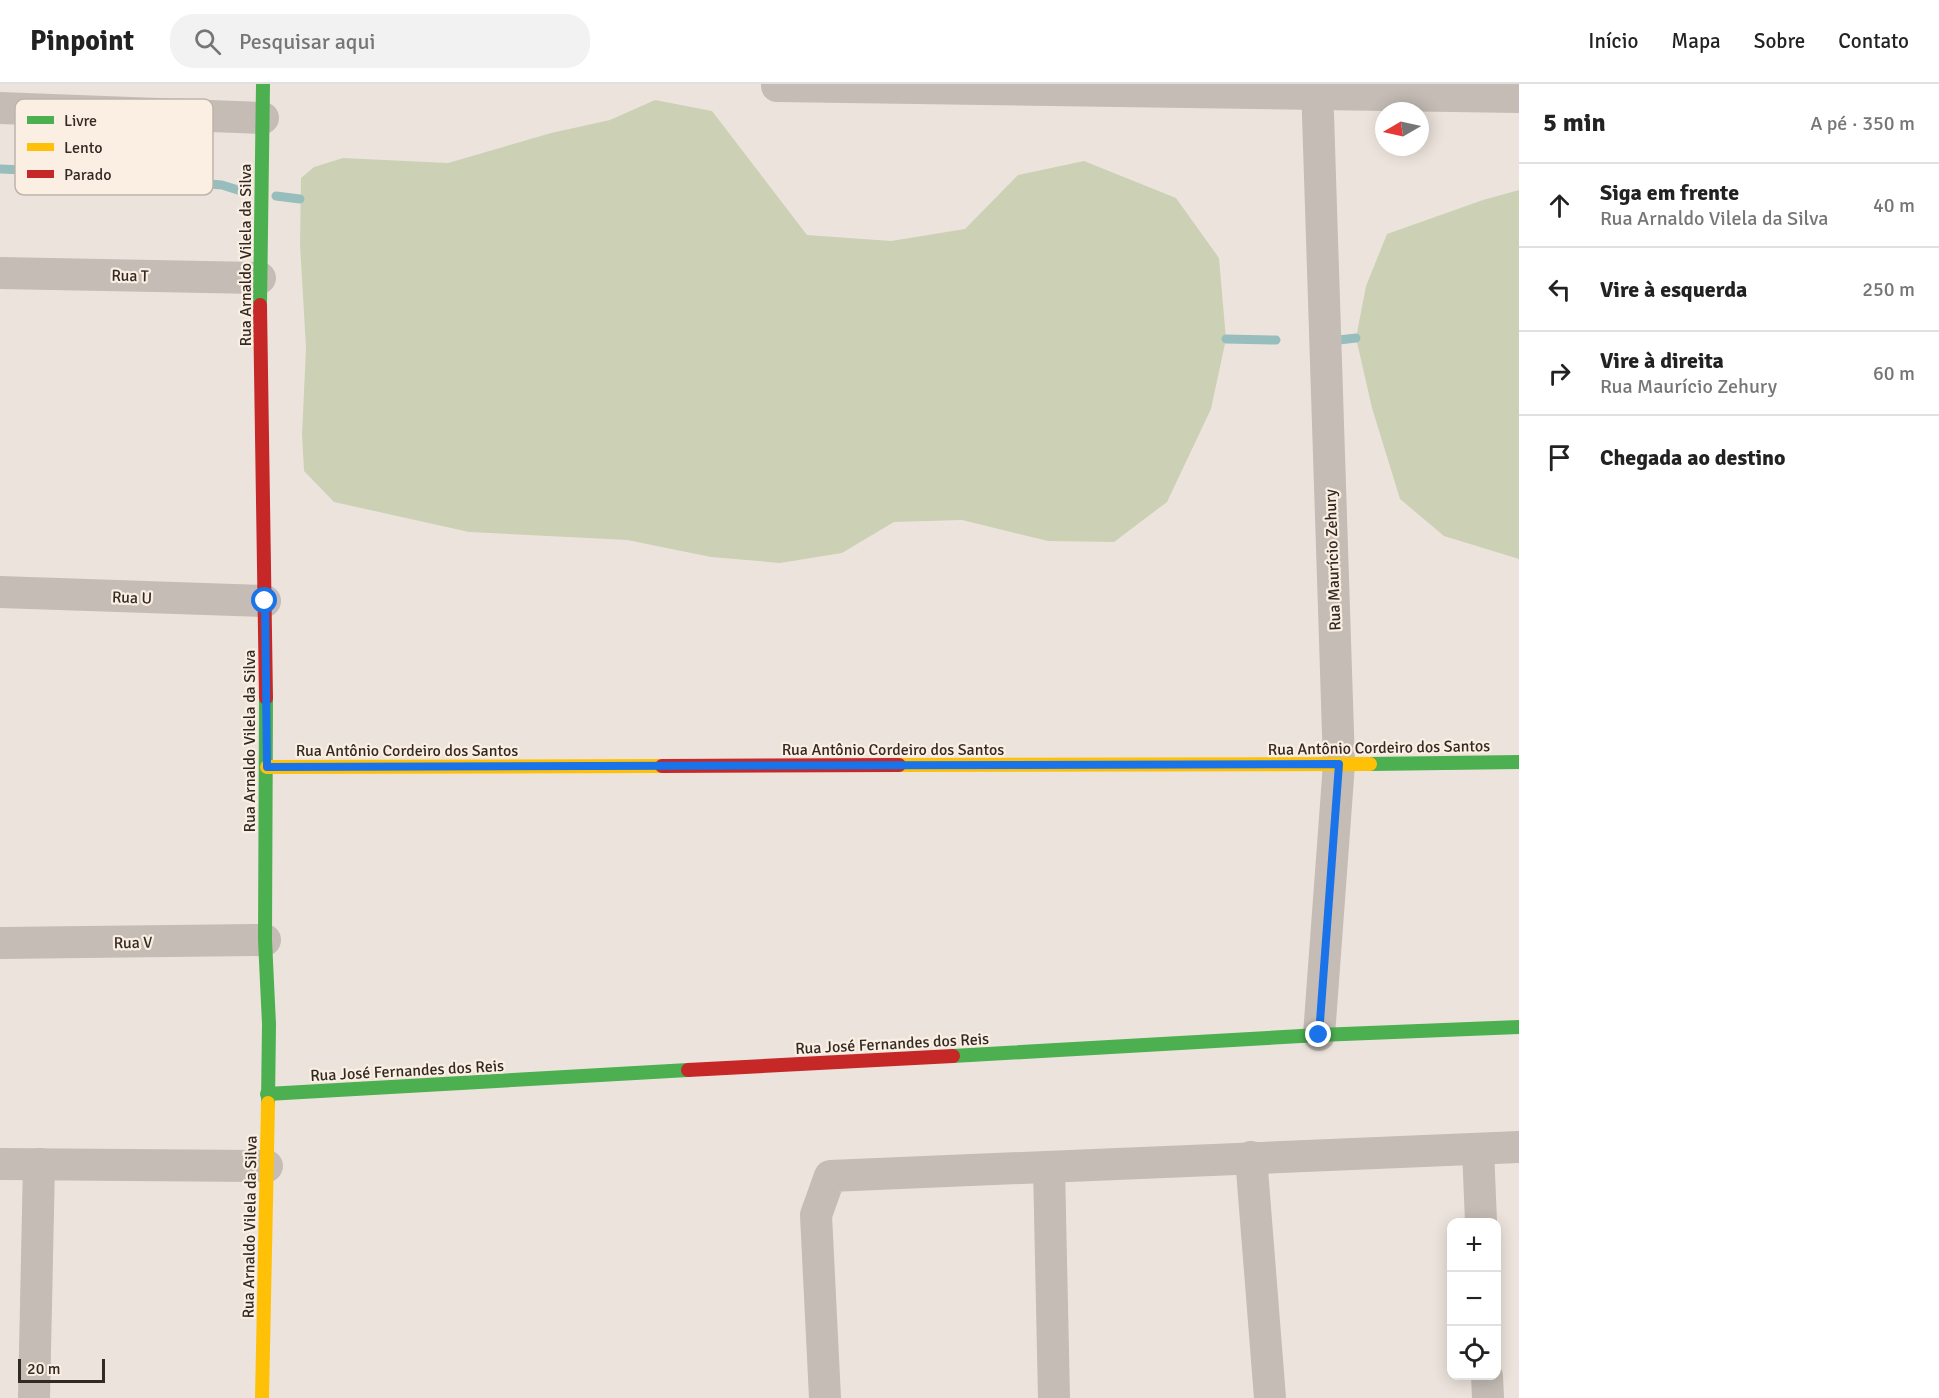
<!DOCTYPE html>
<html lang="pt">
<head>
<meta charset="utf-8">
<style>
  body { margin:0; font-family:Signika,sans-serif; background:#f2f2f2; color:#222 }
  .controls { position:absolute; right:18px; bottom:18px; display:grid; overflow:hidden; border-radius:12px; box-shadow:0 3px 15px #0003 }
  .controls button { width:54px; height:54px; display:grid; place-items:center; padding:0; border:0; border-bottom:2px solid #e0e0e0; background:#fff; color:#222; font:30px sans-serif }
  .compass { position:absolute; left:1375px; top:18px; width:54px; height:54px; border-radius:50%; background:#fff; box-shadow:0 3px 15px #0003; rotate:261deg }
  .scale { position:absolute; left:18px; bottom:15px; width:87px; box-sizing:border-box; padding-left:6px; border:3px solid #342a24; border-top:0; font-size:16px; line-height:21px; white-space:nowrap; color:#342a24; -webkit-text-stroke:4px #faefe2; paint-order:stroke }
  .stop { position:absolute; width:18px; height:18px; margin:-14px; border:4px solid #1a73e8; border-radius:50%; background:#fff }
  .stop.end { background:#1a73e8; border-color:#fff; box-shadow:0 2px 6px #0008 }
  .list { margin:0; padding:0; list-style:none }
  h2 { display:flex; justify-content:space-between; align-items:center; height:78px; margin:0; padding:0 24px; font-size:26px }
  h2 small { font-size:20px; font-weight:400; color:#767676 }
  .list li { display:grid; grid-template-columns:39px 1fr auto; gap:18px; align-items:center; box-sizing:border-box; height:84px; padding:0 24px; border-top:2px solid #e0e0e0 }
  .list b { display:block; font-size:22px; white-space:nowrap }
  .list p { margin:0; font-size:20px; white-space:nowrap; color:#767676 }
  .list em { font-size:20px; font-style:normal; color:#767676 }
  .icon { flex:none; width:33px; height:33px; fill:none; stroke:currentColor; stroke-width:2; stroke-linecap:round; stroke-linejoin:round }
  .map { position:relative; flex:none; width:1519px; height:1314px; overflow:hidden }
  header { display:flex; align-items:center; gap:36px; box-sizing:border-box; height:84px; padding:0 30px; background:#fff; border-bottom:2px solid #e0e0e0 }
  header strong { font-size:28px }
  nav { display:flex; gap:33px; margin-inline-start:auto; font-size:21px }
  .search { width:420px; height:54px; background:#f2f2f2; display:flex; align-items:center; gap:15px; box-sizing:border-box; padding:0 21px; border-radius:24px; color:#767676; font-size:22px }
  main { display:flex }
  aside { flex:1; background:#fff }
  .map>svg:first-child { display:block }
  .green { fill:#ccd1b5 }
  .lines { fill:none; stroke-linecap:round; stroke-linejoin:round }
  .stream { stroke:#97bebd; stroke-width:9 }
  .street { stroke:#c4bcb5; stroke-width:32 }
  .fast { stroke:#4caf50; stroke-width:14 }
  .slow { stroke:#ffc107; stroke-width:14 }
  .jam { stroke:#c62828; stroke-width:14 }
  .route { stroke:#1a73e8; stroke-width:8 }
  .labels { text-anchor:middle; stroke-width:4.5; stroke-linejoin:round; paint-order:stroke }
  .street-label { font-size:16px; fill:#342a24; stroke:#faefe2 }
  .key { fill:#faefe2; stroke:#bfb4a9; stroke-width:1.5 }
  .key-label { font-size:16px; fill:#342a24 }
</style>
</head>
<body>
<header>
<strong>Pinpoint</strong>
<div class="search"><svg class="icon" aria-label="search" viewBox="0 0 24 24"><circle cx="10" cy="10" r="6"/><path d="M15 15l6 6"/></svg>Pesquisar aqui</div>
<nav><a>Início</a><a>Mapa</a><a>Sobre</a><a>Contato</a></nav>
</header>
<main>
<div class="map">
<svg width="1519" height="1314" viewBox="0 0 1519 1314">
  <rect width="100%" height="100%" fill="#ece4dc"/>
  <!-- green -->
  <g class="green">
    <path d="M655 16 712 27 807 151 891 157 965 145 1018 91 1084 77 1176 114 1219 174 1226 255 1211 325 1167 418 1114 458 1048 457 962 436 894 438 842 469 780 479 711 473 627 456 469 448 334 418 304 387 302 350 306 264 300 160 301 94 314 83 343 74 448 79 551 49 610 36Z"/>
    <path d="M1519 106V475L1444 452 1400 415 1372 324 1356 254 1366 202 1387 150 1483 116Z"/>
  </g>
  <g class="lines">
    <!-- stream -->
    <g class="stream">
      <path d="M0 85 49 87 222 101 238 106"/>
      <path d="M276 112 300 115"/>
      <path d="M1226 255 1276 256"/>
      <path d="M1339 256 1356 254"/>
    </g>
    <!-- street -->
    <g class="street">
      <path d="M1317 0 1339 680 1319 951"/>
      <path d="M777 2 1519 13"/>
      <path d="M0 24 263 34"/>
      <path d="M0 189 260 194"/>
      <path d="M0 508 265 517"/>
      <path d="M0 859 265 856"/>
      <path d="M1478 1065 1481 1138"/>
      <path d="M1251 1073 1270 1314"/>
      <path d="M0 1080 267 1082"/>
      <path d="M1049 1083 1054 1314"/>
      <path d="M1487 1292 1488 1314"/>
      <path d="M34 1314 39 1080"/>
      <path d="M825 1314 816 1131 830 1092 1519 1063"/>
    </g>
    <!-- fast -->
    <g class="fast">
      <path d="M260 221 263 0"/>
      <path d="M266 614 265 856 269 940 268 1019"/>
      <path d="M1370 680 1519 678"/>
      <path d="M953 972 1319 951 1519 943"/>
      <path d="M267 1010 688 986"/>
    </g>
    <!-- slow -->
    <g class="slow">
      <path d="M899 681 1370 680"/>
      <path d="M267 683 662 682"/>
      <path d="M262 1314 268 1019"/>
    </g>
    <!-- jam -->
    <g class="jam">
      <path d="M260 221 266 614"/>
      <path d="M662 682 899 681"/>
      <path d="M688 986 953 972"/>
    </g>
  </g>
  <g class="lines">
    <!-- route -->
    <path class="route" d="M265 517 267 683 1339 680 1319 951"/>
  </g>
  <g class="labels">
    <!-- street labels -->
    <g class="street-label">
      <text transform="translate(245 171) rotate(-90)" y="6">Rua Arnaldo Vilela da Silva</text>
      <text transform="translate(130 191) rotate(1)" y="6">Rua T</text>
      <text transform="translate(1332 476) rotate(-92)" y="6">Rua Maurício Zehury</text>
      <text transform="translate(132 513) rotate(2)" y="6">Rua U</text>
      <text transform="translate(249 657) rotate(-90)" y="6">Rua Arnaldo Vilela da Silva</text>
      <text transform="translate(1379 663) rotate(-1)" y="6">Rua Antônio Cordeiro dos Santos</text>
      <text x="893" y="671">Rua Antônio Cordeiro dos Santos</text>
      <text x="407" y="672">Rua Antônio Cordeiro dos Santos</text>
      <text transform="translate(133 858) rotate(-1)" y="6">Rua V</text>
      <text transform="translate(892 959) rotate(-3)" y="6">Rua José Fernandes dos Reis</text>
      <text transform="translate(407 986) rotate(-3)" y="6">Rua José Fernandes dos Reis</text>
      <text transform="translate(249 1143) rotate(-89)" y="6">Rua Arnaldo Vilela da Silva</text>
    </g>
  </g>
  <!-- legend -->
  <rect x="15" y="15" width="198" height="96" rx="9" class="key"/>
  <rect x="27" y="32" width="27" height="8" fill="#4caf50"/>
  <rect x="27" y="59" width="27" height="8" fill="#ffc107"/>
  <rect x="27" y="86" width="27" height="8" fill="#c62828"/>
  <g class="key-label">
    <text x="64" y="42">Livre</text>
    <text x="64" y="69">Lento</text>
    <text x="64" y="96">Parado</text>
  </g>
</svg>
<div class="controls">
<button>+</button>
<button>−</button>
<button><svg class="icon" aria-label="locate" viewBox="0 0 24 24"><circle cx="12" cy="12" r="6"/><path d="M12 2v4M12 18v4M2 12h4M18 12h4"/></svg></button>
</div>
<svg class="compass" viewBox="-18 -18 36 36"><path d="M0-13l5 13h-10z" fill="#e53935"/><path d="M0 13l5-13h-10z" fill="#767676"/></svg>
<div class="scale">20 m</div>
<div class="stop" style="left:265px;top:517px"></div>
<div class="stop end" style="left:1319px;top:951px"></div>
</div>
<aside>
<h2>5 min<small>A pé · 350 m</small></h2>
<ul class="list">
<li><svg class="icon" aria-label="ahead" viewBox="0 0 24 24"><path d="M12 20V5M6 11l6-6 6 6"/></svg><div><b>Siga em frente</b><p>Rua Arnaldo Vilela da Silva</p></div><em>40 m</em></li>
<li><svg class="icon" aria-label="left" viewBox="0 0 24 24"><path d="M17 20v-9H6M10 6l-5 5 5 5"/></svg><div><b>Vire à esquerda</b></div><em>250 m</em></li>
<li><svg class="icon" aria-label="right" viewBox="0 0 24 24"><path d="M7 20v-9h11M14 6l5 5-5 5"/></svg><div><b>Vire à direita</b><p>Rua Maurício Zehury</p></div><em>60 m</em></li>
<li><svg class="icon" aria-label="arrive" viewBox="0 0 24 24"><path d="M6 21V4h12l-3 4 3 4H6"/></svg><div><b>Chegada ao destino</b></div></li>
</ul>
</aside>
</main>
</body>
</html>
